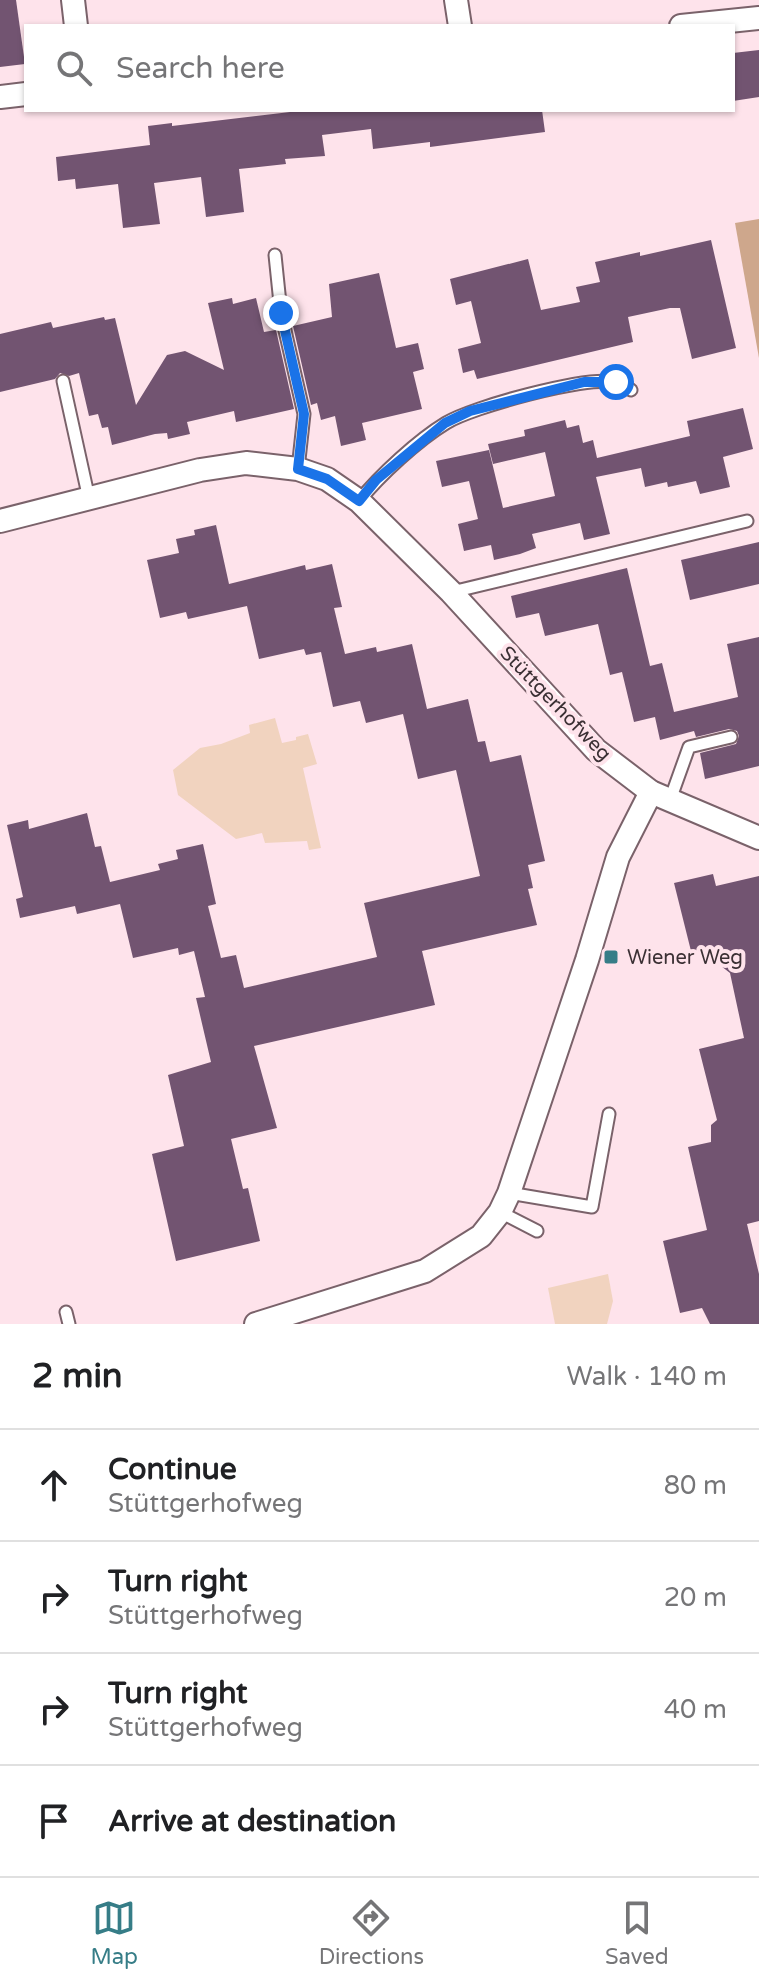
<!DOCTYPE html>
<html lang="en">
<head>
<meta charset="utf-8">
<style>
  body { margin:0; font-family:"Varela Round",sans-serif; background:#f6f6f6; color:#202124 }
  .stop { position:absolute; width:24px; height:24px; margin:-18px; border:6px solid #1a73e8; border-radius:50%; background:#fff }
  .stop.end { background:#1a73e8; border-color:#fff; box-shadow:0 2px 8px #0008 }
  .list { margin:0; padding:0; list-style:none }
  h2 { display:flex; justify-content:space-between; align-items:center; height:104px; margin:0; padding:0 32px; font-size:34px }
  h2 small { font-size:26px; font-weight:400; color:#757577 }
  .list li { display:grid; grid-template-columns:52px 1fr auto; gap:24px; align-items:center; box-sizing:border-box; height:112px; padding:0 32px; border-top:2px solid #e0e0e0 }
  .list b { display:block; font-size:30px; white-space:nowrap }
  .list p { margin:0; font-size:26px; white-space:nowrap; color:#757577 }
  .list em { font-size:26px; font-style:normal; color:#757577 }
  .icon { flex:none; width:44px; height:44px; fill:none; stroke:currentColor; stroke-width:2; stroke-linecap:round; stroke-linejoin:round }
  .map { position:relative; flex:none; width:759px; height:1324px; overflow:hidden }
  .search { position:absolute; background:#fff; box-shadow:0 2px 6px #0004; left:24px; right:24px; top:24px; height:88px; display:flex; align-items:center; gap:20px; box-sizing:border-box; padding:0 28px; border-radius:0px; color:#757577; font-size:30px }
  .sheet { height:552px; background:#fff }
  nav { display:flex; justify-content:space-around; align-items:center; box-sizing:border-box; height:112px; border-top:2px solid #e0e0e0; background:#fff; font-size:22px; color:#757577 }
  nav a { display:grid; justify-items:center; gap:4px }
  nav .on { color:#367d87 }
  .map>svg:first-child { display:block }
  .green { fill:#f1d3bf }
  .forest { fill:#cea78c }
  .building { fill:#725471 }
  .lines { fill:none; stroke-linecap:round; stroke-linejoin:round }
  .lane-casing { stroke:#7a626a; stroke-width:15 }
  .street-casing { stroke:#7a626a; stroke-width:26 }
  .lane { stroke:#fff; stroke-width:11 }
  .street { stroke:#fff; stroke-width:22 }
  .route { stroke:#1a73e8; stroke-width:10 }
  .poi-dot { fill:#367d87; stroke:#fee3eb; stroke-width:3 }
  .labels { text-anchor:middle; stroke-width:8; stroke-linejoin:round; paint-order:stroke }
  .street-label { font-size:20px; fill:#3b3034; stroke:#fee3eb }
  .poi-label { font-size:20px; fill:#3b3034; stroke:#fee3eb; text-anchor:start }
</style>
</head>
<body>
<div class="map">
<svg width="759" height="1324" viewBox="0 0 759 1324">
  <rect width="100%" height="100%" fill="#fee3eb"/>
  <!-- green -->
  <g class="green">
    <path d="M275 718 282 743 296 740V737L308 734 317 764 303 768 321 848 309 850 307 841 265 843 262 833 236 839 178 795 173 770 200 748 221 744 250 733 249 725Z"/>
    <path d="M608 1274 613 1301 607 1324H555L548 1288Z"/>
  </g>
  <!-- forest -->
  <path class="forest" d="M759 219V358L735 223Z"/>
  <!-- building -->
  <g class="building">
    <path d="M0 0H16L25 64 0 67Z"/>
    <path d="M759 50V97L733 101V53Z"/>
    <path d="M307 110H542L545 132 430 147V142L373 149 371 129 322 135 325 156 285 159 286 164 239 169 244 212 206 217 201 177 154 183 160 224 123 228 118 184 76 189 75 179 58 181 56 157 150 145 148 126 172 123V126Z"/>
    <path d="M711 240 736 348 692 359 680 308H670L628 317 633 342 477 379 474 370 463 373 458 349 481 343 471 301 456 305 450 279 528 259 541 310 580 302 576 287 600 282 595 262 640 252V256Z"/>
    <path d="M379 273 396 348 418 343 424 369 413 372 422 409 362 423 366 440 341 446 335 416 321 420 317 403 311 405 293 326 332 317 329 284Z"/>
    <path d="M232 298 233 304 256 298 264 332 276 330 294 409 236 422 234 411 187 422 190 434 168 439 167 433 155 434 112 445 108 427 102 428 98 414 89 416 79 373 69 376 60 373 55 379 0 392V334L51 322 53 328 104 317 105 320 115 318 136 405 167 355 185 351 224 370 208 303Z"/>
    <path d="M743 408 753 449 723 457 730 487 700 494 696 481 668 487 667 482 645 487 641 468 596 477 610 534 584 540 580 523 532 534 536 548 520 554 494 560 491 545 464 551 458 524 478 519 469 481 442 487 436 461 489 450 503 508 555 496 545 452 493 464 488 444 525 436 524 430 565 420 567 428 579 425 583 443 593 440 597 458 690 436 687 421Z"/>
    <path d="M216 525 229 584 305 565 306 570 332 564 342 607 334 608 345 654 376 647 377 652 412 644 427 709 468 699 478 742 485 741 490 762 521 755 545 861 528 865 533 888 528 889 537 925 422 951 435 1005 254 1046 277 1128 231 1139 243 1189 248 1188 260 1241 176 1261 152 1154 184 1146 168 1075 211 1062 196 998 205 997 194 951 179 955 178 948 133 958 120 904 77 914 75 906 20 918 16 899 23 897 7 825 28 820 29 829 87 813 95 847 101 846 110 882 160 870 158 864 178 859 176 850 203 844 216 904 208 906 221 958 236 955 244 988 377 957 364 903 480 876 456 770 418 779 403 714 366 723 360 701 333 707 321 652 306 655 304 649 259 659 247 606 188 619 186 612 160 618 147 560 179 553 176 539 195 535 194 530Z"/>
    <path d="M759 542V584L690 600 681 560Z"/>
    <path d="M627 568 650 666 662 663 674 712 738 697 727 644 759 637V766L705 779 700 753 736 744 739 736 737 731 729 729 696 737 694 731 660 740 655 717 634 722 622 672 610 675 598 624 545 636 539 613 516 618 511 596Z"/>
    <path d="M713 874 716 886 759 876V1221L747 1224 759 1274V1324H710L702 1308 680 1313 663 1241 707 1230 688 1147 711 1142V1125L717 1120 699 1049 744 1038 730 973 721 966 714 950 692 955 674 883Z"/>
  </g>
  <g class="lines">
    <defs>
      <g id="lane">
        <path d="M275 255 281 313 304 414 298 469"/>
        <path d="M63 381 89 499"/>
        <path d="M359 501C380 475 418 440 446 423 472 407 585 376 614 382 620 383 626 387 631 390"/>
        <path d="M452 592 747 521"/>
        <path d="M670 800 689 747 731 737"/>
        <path d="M509 1193 592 1207 609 1114"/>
        <path d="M500 1212 537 1231"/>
        <path d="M66 1312 69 1324"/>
      </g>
      <g id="street">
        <path d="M73 0 76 26"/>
        <path d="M456 0 460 26"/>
        <path d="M681 26 759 18"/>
        <path d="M0 97 26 94"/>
        <path d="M0 521 200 470 246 463 298 469 327 479 359 501 451 592 596 750 651 792 759 838"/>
        <path d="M256 1324 425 1271 481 1236 500 1212 509 1193 587 960 618 857 651 792"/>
      </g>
    </defs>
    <!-- lane casing -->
    <use href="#lane" class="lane-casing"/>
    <!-- street casing -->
    <use href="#street" class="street-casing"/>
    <!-- lane -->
    <use href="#lane" class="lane"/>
    <!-- street -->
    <use href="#street" class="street"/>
  </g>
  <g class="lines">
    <!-- route -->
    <path class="route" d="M281 313 304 414 298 469 327 479 359 501 376 480 445 423 470 411 584 382H616"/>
  </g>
  <!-- markers -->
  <rect class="poi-dot" x="603" y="949" width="16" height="16" rx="4"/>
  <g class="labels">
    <!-- street labels -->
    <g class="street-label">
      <text transform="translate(556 703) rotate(46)" y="7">Stüttgerhofweg</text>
    </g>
    <!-- poi labels -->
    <g class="poi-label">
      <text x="627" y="964">Wiener Weg</text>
    </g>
  </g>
</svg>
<div class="stop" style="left:616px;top:382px"></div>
<div class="stop end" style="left:281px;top:313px"></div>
<div class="search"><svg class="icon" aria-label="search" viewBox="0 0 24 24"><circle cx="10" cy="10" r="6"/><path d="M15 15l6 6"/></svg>Search here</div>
</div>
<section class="sheet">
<h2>2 min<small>Walk · 140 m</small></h2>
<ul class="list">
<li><svg class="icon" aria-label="ahead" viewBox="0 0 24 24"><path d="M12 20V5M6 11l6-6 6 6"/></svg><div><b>Continue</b><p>Stüttgerhofweg</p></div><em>80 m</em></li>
<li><svg class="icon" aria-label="right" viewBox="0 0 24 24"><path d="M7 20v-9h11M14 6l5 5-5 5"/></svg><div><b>Turn right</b><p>Stüttgerhofweg</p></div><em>20 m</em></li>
<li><svg class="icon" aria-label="right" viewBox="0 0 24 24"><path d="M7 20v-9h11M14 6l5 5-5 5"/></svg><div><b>Turn right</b><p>Stüttgerhofweg</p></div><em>40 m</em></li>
<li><svg class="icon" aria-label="arrive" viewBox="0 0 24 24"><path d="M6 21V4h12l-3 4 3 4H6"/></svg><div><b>Arrive at destination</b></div></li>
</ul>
</section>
<nav>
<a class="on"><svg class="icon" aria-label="map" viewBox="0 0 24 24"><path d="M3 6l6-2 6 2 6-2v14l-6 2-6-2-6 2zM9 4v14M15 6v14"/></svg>Map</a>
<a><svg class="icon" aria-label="directions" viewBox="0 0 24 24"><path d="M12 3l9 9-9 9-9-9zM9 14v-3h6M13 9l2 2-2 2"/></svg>Directions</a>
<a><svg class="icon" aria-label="saved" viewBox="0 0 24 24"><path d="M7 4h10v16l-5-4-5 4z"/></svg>Saved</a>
</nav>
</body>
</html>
